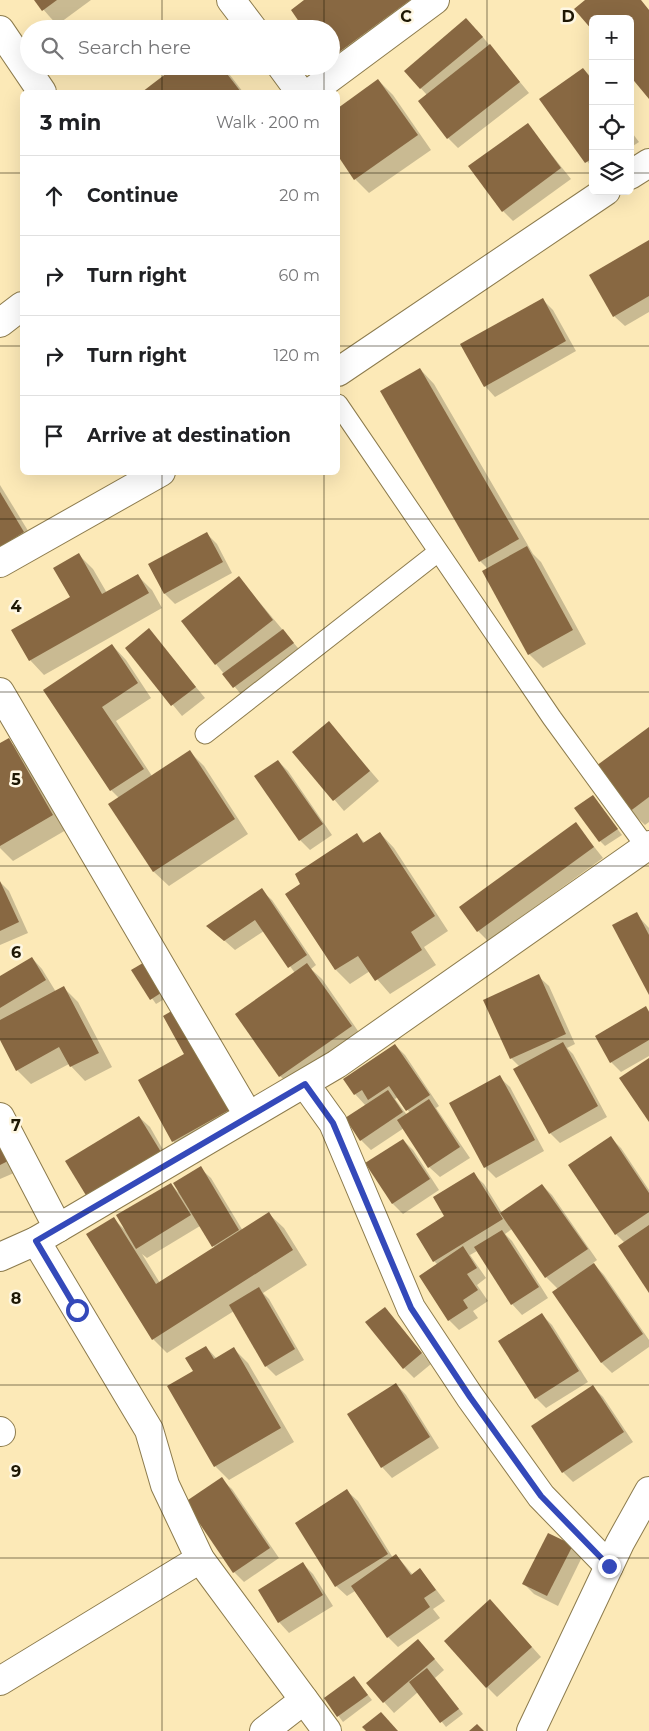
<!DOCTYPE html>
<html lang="en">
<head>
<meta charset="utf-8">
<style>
  body { margin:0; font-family:Montserrat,sans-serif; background:#f6f6f6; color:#202124 }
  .controls { position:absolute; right:15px; top:15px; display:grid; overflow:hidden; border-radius:8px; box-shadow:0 5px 20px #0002 }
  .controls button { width:45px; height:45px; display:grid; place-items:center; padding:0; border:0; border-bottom:1px solid #e0e0e0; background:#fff; color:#202124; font:25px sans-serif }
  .stop { position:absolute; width:15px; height:15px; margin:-11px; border:4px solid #3449ba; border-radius:50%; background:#fff }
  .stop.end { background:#3449ba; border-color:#fff; box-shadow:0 1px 5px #0008 }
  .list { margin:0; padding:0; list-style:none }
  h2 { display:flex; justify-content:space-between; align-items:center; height:65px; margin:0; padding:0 20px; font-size:21px }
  h2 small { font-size:16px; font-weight:400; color:#757577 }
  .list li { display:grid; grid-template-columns:32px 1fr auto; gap:15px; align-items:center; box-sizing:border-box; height:80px; padding:0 20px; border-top:1px solid #e0e0e0 }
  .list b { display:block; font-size:19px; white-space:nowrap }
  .list em { font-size:16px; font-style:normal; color:#757577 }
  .icon { flex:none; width:28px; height:28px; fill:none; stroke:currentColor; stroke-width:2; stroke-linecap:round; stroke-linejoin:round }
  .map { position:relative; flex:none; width:649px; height:1731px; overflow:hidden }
  .search { position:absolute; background:#fff; box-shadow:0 5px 20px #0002; left:20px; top:20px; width:320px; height:55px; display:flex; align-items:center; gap:12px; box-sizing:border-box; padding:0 18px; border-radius:28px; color:#757577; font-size:19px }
  .panel { position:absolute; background:#fff; box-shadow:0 5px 20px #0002; left:20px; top:90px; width:320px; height:385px; border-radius:8px }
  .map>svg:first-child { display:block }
  .shadow { fill:#0003; fill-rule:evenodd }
  .building { fill:#886842 }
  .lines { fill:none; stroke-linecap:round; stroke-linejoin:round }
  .service-casing { stroke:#8c7b4d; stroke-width:21 }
  .minor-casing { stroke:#8c7b4d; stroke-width:30 }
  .service { stroke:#fff; stroke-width:19 }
  .minor { stroke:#fff; stroke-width:28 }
  .route { stroke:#3449ba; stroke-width:6 }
  .grid { fill:none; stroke:#1d1704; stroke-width:1; stroke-opacity:0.55 }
  .grid-label { font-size:16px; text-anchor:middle; font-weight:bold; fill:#1d1704; stroke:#fef7e3; stroke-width:5; stroke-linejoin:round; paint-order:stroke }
</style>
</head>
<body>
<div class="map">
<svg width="649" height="1731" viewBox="0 0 649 1731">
  <rect width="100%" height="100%" fill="#fce9b7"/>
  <!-- shadow -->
  <g class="shadow">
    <path d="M35 0H91L57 25Z"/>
    <path d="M306 0H422L331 62V29Z"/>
    <path d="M477 30 529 93 458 148 448 138 427 95 405 71Z"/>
    <path d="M178 66H223L243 92H144Z"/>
    <path d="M583 69 593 79V169L541 100Z"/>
    <path d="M378 80 393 95 431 150 369 193 355 179 338 154V109Z"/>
    <path d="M527 124 571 179 513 221 503 211Z"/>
    <path d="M630 130 639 142 630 148Z"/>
    <path d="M649 242V312L625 326 614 316Z"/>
    <path d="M543 300 553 310 576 351 495 397 485 386Z"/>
    <path d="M420 369 434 384 533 554 541 562 586 644 543 668 529 654 488 569 480 561Z"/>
    <path d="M0 485 38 547 0 570Z"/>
    <path d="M207 534 217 544 232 573 175 604 165 594 149 565Z"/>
    <path d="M79 555 93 569 107 593 137 575 152 590 162 608 44 675 30 660 72 597Z"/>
    <path d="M239 578 303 654 244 698 216 664Z"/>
    <path d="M149 630 205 698 182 716 126 648Z"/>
    <path d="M112 645 126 660 151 698 116 721 152 776 190 752 204 766 248 834 169 886 154 872 110 804 119 798 111 790 45 690Z"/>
    <path d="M329 723 379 781 344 811 294 752Z"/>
    <path d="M649 728V822L645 825 630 811Z"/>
    <path d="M8 740 23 754 66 830 13 861 0 848V745Z"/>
    <path d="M278 761 288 771 332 835 310 850 300 840Z"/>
    <path d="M593 796 622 835 605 846 600 841Z"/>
    <path d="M576 824 603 858 488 941 478 931Z"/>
    <path d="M380 833 394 848 448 931 424 947 436 965 390 994 370 971 350 984 336 970 287 894 302 884 357 835 365 843Z"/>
    <path d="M0 882 9 891 28 933 0 945Z"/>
    <path d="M261 890 272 900 316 965 311 969 322 979 365 1041 295 1090 280 1076 295 973 264 931 235 950 208 926Z"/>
    <path d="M636 914 649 928V993Z"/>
    <path d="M32 958 42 969 56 992 64 988 78 1002 112 1067 85 1081 69 1064 31 1084 17 1070 0 1037V977Z"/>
    <path d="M133 971 171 995 156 1004Z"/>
    <path d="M538 976 549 986 575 1044 567 1048 573 1054 607 1117 560 1143 550 1133 520 1067 511 1058Z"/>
    <path d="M645 1008 649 1011V1056L621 1072 611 1062Z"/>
    <path d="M395 1045 405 1055 439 1106 436 1108 470 1158 440 1177 429 1167 404 1128 371 1150 361 1140 366 1106 355 1094ZM398 1097 410 1113 407 1115 395 1099Z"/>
    <path d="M186 1055 244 1124 187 1155 173 1141Z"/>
    <path d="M499 1077 510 1087 544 1151 496 1178 485 1167 451 1104Z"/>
    <path d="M139 1117 150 1127 170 1162 98 1207Z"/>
    <path d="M0 1124 21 1170 0 1179Z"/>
    <path d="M611 1138 621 1148 649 1190V1290L625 1243 616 1234Z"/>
    <path d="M403 1140 413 1150 439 1190 403 1214 393 1204 367 1164Z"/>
    <path d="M200 1168 211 1178 243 1231 269 1214 284 1228 307 1265 263 1293 269 1299 304 1360 276 1376 266 1366 234 1311 167 1353 153 1339 113 1218 125 1230 171 1184 178 1192ZM200 1226 215 1248 160 1283 142 1254 147 1258Z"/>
    <path d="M473 1174 484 1184 502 1213 542 1185 552 1195 597 1260 593 1263 604 1275 649 1340V1347L612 1373 602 1363 553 1292 558 1289 546 1277 512 1229 505 1234 512 1241 548 1298 522 1315 512 1304 477 1251 470 1255 486 1278 477 1285 488 1301 473 1311 478 1318 459 1330 449 1320 438 1265 434 1261 446 1217Z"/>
    <path d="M385 1308 431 1364 414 1378 404 1368Z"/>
    <path d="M542 1315 552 1325 588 1382 546 1408 536 1398Z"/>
    <path d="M206 1347 217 1359 234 1349 248 1363 294 1442 229 1480 215 1466 195 1372Z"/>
    <path d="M396 1384 406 1395 439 1448 392 1478 382 1467Z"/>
    <path d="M593 1387 603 1397 633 1442 573 1482 563 1472Z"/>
    <path d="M221 1479 232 1489 279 1558 244 1582 234 1572Z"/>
    <path d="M347 1491 358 1501 393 1558 396 1555 413 1575 420 1569 445 1601 433 1609 440 1618 398 1647 388 1637 355 1591 347 1596 336 1586Z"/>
    <path d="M572 1546 582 1557 558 1606 534 1594 524 1584Z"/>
    <path d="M303 1564 313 1574 333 1606 289 1633 279 1622Z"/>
    <path d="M500 1611 541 1657 497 1697 487 1687Z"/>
    <path d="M418 1640 444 1670 435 1678 463 1714 446 1727 418 1692 394 1713 367 1683Z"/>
    <path d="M354 1677 372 1700 343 1722 325 1698Z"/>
  </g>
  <!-- building -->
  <g class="building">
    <path d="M34 0H57L42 11Z"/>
    <path d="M304 0H410L331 58V29H304L291 10Z"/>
    <path d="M585 0H641L649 10V99L630 76V19H593V31L574 9Z"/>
    <path d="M466 18 483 37 420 89 404 71Z"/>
    <path d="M490 44 520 82 447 139 418 101Z"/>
    <path d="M176 66H221L241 92H142Z"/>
    <path d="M583 68 593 81V158L585 163 539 99Z"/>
    <path d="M378 79 418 135 354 180 338 156V108Z"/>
    <path d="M528 123 561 168 502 212 468 166Z"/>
    <path d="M649 240V296L613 317 589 275Z"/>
    <path d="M543 298 566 341 484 387 460 344Z"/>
    <path d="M420 368 519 539 479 562 380 391Z"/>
    <path d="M0 492 24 532 0 547Z"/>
    <path d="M207 532 223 562 164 594 148 564Z"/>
    <path d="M527 546 573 630 528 655 482 571Z"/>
    <path d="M79 553 102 594 138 574 149 593 29 661 11 630 70 597 53 568Z"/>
    <path d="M239 576 273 620 215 665 181 621Z"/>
    <path d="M149 628 196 687 171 706 125 648Z"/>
    <path d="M283 629 294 643 233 688 222 674Z"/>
    <path d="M112 644 138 683 102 707 144 769 110 791 43 690Z"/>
    <path d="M329 721 370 771 333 801 292 752Z"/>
    <path d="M649 727V797L629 812 596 766Z"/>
    <path d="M9 738 53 815 0 846V743Z"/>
    <path d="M190 750 235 819 153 872 108 804Z"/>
    <path d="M278 760 323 824 299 841 254 776Z"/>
    <path d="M593 795 618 829 599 842 574 808Z"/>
    <path d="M576 822 594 847 477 932 459 907Z"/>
    <path d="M380 832 435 916 411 932 422 950 375 981 358 956 335 970 285 894 300 884 295 874 357 833 363 843Z"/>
    <path d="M0 881 19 922 0 931Z"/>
    <path d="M262 888 307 955 288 968 255 920 224 941 206 926Z"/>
    <path d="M637 912 649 935V995L612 925Z"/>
    <path d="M32 957 46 980 0 1008V976Z"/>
    <path d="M148 960 167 989 150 1000 131 970Z"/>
    <path d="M307 963 352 1026 279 1077 235 1014Z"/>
    <path d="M539 974 566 1034 510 1059 483 1000Z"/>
    <path d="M64 986 99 1053 70 1067 59 1047 16 1071 0 1040V1020Z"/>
    <path d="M646 1006 649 1012V1040L610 1063 595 1036Z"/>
    <path d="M175 1009 231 1109 172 1142 138 1080 184 1054 163 1016Z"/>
    <path d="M563 1042 598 1106 549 1134 513 1069Z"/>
    <path d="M395 1044 430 1095 406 1111 389 1086 368 1100 362 1090 354 1095 343 1079Z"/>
    <path d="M649 1058V1122L619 1078Z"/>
    <path d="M500 1075 535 1140 484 1168 449 1103Z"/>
    <path d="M388 1090 403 1112 360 1141 345 1118Z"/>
    <path d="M429 1099 460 1147 428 1168 397 1120Z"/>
    <path d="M139 1116 161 1152 87 1197 65 1161Z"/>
    <path d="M0 1134 12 1159 0 1165Z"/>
    <path d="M611 1136 649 1193V1212L615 1235 568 1165Z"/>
    <path d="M403 1139 430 1179 392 1204 365 1163Z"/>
    <path d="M201 1166 239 1230 212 1247 173 1183Z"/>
    <path d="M474 1172 503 1219 433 1262 416 1234 444 1216 433 1197Z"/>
    <path d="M171 1183 191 1215 136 1249 116 1215Z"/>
    <path d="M542 1184 588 1249 545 1278 500 1213Z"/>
    <path d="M269 1212 293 1250 152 1340 86 1234 114 1217 156 1284Z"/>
    <path d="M649 1225V1293L618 1246Z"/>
    <path d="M502 1230 539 1287 511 1305 474 1247Z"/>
    <path d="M463 1246 477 1268 467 1274 478 1290 463 1300 468 1308 448 1321 419 1276Z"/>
    <path d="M594 1263 643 1334 601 1363 552 1292Z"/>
    <path d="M259 1287 295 1349 265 1367 229 1305Z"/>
    <path d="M385 1307 422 1353 403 1369 365 1322Z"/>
    <path d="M542 1313 579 1371 535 1399 498 1341Z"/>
    <path d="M206 1346 214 1359 234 1347 281 1428 214 1467 167 1386 193 1371 185 1358Z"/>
    <path d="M396 1383 430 1437 381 1468 347 1414Z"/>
    <path d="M593 1385 624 1432 562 1473 531 1426Z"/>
    <path d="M222 1477 270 1548 233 1573 185 1502Z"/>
    <path d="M347 1489 388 1554 335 1587 295 1523Z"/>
    <path d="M548 1533 573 1545 547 1596 522 1584Z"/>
    <path d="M396 1554 411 1575 420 1568 436 1590 424 1598 430 1607 387 1638 351 1586Z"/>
    <path d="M303 1562 323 1595 278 1623 258 1590Z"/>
    <path d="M490 1599 532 1647 486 1688 444 1641Z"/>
    <path d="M418 1639 435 1659 383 1703 366 1683Z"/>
    <path d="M427 1668 459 1709 440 1723 409 1682Z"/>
    <path d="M354 1676 368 1695 337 1717 324 1698Z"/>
    <path d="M381 1712 398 1731H366L362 1727Z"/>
    <path d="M477 1724 484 1731H469Z"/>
  </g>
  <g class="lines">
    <defs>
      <g id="service">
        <path d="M338 404 552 718 646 847"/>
        <path d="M205 734 438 552"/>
      </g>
      <g id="minor">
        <path d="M231 0 253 29"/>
        <path d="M0 30 42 92"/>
        <path d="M281 66 300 92"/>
        <path d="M311 92 435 0"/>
        <path d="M630 175 649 163"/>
        <path d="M0 323 22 306"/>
        <path d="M338 372 606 191"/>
        <path d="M0 563 161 472"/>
        <path d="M0 692 248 1115"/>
        <path d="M305 1084 333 1123 411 1308 470 1397 541 1496 609 1566"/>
        <path d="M0 1117 58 1228"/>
        <path d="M36 1241 149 1430 165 1485 200 1559 327 1731"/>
        <path d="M0 1257 36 1241 337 1064 649 845"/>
        <path d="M0 1431 1 1432"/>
        <path d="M0 1681 200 1559"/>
        <path d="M264 1731 304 1700"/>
        <path d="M531 1731 620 1543 649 1491"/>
      </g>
    </defs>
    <!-- service casing -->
    <use href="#service" class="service-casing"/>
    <!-- minor casing -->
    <use href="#minor" class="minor-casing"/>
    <!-- service -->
    <use href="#service" class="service"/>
    <!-- minor -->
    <use href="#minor" class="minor"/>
  </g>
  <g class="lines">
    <!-- route -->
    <path class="route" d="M77 1310 36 1241 305 1084 333 1123 411 1308 470 1397 541 1496 609 1566"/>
  </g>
  <!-- grid -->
  <path class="grid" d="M162 0V29M324 0V29M487 0V1731M162 66V92M324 66V92M0 173H22M338 173H593M630 173H649M0 346H22M338 346H649M162 472V1731M324 472V1731M0 519H649M0 692H649M0 866H649M0 1039H649M0 1212H649M0 1385H649M0 1558H649"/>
  <g class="grid-label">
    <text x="406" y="22">C</text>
    <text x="568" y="22">D</text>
    <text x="16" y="612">4</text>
    <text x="16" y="785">5</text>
    <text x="16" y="958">6</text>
    <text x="16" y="1131">7</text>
    <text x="16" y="1304">8</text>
    <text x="16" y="1477">9</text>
  </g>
</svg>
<div class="controls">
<button>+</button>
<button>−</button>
<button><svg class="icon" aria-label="locate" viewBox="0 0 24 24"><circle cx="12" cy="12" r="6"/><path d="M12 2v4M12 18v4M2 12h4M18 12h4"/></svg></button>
<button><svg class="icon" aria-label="layers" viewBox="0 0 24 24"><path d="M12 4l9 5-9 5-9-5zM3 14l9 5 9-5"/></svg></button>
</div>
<div class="stop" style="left:77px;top:1310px"></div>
<div class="stop end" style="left:609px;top:1566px"></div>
<div class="search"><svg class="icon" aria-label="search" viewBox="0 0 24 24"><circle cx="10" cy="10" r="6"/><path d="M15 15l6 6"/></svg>Search here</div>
<section class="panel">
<h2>3 min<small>Walk · 200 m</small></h2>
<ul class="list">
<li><svg class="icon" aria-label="ahead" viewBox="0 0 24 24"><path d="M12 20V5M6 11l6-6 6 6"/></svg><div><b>Continue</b></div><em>20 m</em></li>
<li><svg class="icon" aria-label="right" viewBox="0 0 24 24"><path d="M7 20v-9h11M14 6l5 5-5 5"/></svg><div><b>Turn right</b></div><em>60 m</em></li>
<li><svg class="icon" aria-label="right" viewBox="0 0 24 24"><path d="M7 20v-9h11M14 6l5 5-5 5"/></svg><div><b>Turn right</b></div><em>120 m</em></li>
<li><svg class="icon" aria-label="arrive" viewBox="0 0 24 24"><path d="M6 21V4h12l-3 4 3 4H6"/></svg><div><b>Arrive at destination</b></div></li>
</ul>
</section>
</div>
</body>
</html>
